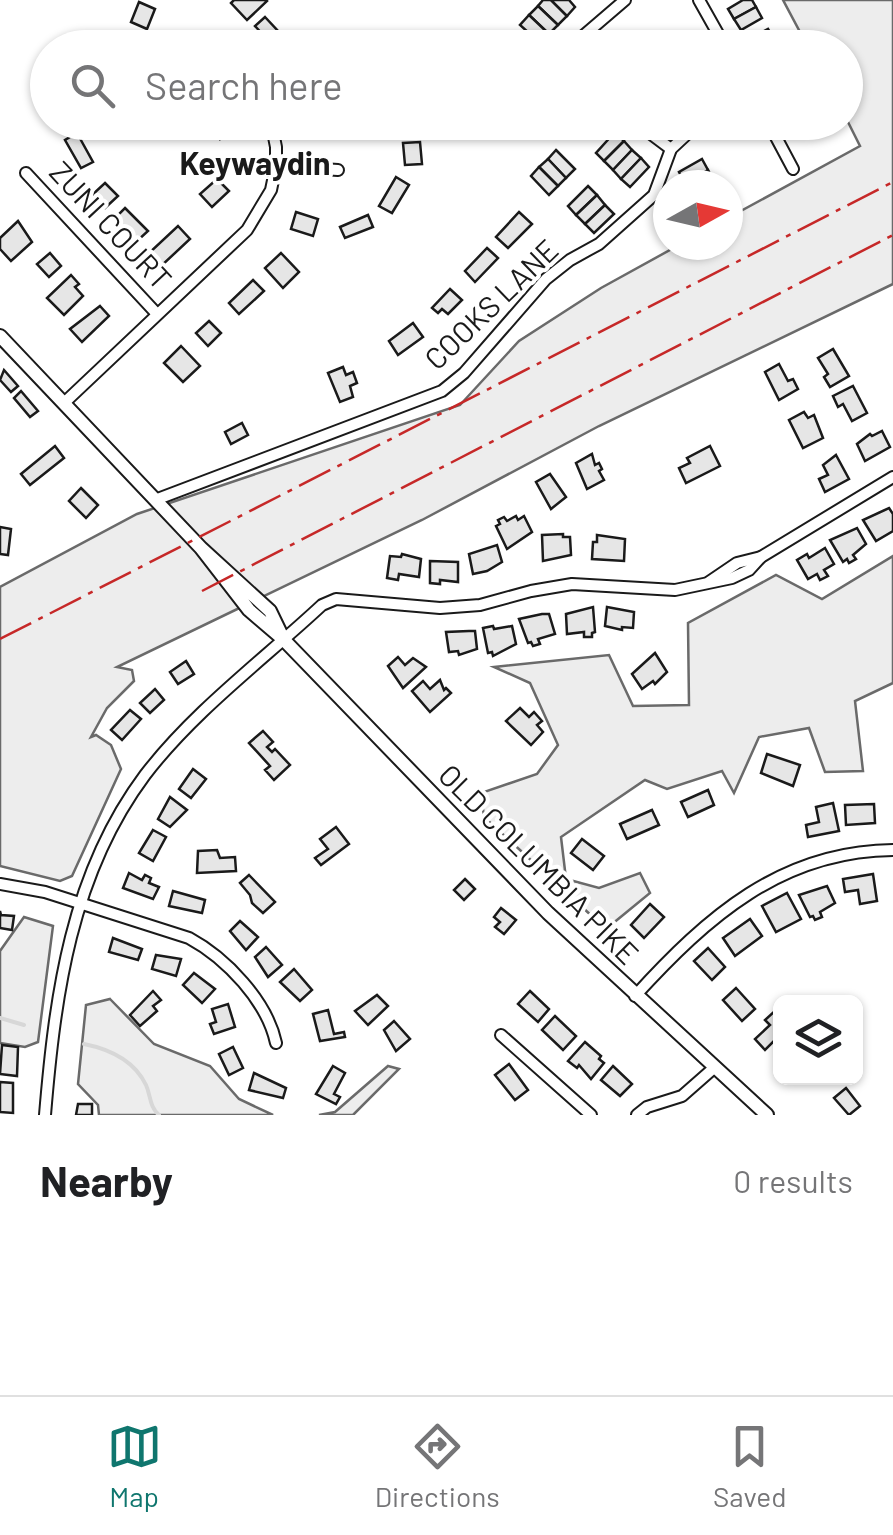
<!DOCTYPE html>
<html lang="en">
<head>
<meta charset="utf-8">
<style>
  body { margin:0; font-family:Barlow,sans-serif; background:#f6f6f6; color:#202124 }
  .controls { position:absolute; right:30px; bottom:30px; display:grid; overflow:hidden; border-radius:15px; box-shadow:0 2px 8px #0004 }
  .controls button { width:90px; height:90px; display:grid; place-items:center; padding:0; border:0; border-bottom:2px solid #e0e0e0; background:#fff; color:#202124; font:50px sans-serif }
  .compass { position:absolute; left:653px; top:170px; width:90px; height:90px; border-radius:50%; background:#fff; box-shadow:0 2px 8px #0004; rotate:82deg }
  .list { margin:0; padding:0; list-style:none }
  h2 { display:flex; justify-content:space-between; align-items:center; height:130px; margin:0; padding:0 40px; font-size:42px }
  h2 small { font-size:32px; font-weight:400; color:#757577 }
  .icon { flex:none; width:55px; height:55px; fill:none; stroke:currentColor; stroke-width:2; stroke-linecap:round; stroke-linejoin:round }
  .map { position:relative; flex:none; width:893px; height:1115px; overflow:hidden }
  .search { position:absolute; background:#fff; box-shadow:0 2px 8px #0004; left:30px; right:30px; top:30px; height:110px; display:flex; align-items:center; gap:25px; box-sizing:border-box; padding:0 35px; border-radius:55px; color:#757577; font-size:38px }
  .sheet { height:280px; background:#fff }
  nav { display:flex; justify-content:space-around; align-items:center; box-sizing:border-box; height:140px; border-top:2px solid #e0e0e0; background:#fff; font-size:28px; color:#757577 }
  nav a { display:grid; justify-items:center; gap:5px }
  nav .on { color:#0f766e }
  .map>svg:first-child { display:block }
  .green { fill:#ededed; stroke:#6a6a6a; stroke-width:2.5 }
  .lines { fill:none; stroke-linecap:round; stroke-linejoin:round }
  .stream { stroke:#d7d7d7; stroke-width:4 }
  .building { fill:#e6e6e6; stroke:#1a1a1a; stroke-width:2.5 }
  .minor-casing { stroke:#1a1a1a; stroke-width:14 }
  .tertiary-casing { stroke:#1a1a1a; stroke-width:16 }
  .minor { stroke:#fff; stroke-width:10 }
  .tertiary { stroke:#fff; stroke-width:12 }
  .power { stroke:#c62828; stroke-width:2.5; stroke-dasharray:35 8 5 8; stroke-linecap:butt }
  .labels { text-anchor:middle; stroke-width:8; stroke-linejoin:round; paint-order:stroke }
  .street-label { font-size:30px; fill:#1a1a1a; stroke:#fff }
  .neighbourhood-label { font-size:32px; font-weight:bold; fill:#1a1a1a; stroke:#fff }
</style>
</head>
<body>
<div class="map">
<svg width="893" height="1115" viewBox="0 0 893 1115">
  <rect width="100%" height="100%" fill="#fff"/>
  <!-- green -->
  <g class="green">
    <path d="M783 0H893V284L599 426 422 520 117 667 132 670 134 681 107 708 91 737 96 735 111 745 121 769 72 876 60 881 0 866V587L137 514 460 405 519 341 601 288 679 245H728V218L860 146 846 118V48L808 47Z"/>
    <path d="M893 556V683L855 701 863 771 825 772 809 728 759 737 734 793 722 771 667 789 645 780 561 837 566 879 599 888 640 873 650 893 606 929 484 817 481 793 537 774 558 745 530 683 494 667 609 655 633 706 689 705 688 623 776 575 822 599Z"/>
    <path d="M24 917 53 926 38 1042 25 1047 0 1043V951Z"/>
    <path d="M110 999 154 1044 210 1066 239 1099 273 1115H99L98 1105 78 1084 86 1005Z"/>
    <path d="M388 1066 399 1069 353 1115H319L335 1112Z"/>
  </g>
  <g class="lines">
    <!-- stream -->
    <g class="stream">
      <path d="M0 1018 24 1025"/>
      <path d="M84 1044C109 1049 134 1060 146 1085 151 1096 149 1106 159 1115"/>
    </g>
  </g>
  <!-- building -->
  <g class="building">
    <path d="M234 0H266L267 1 247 20 231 3Z"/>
    <path d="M543 0H551L567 16 558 25 538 6Z"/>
    <path d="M551 0H569L575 7 567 16Z"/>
    <path d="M743 0H752L756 7 734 19 728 9Z"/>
    <path d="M139 2 155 9 147 29 131 22Z"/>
    <path d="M538 6 558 25 549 34 529 15Z"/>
    <path d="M756 7 762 18 741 30 734 19Z"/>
    <path d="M529 15 549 34 540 43 520 25Z"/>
    <path d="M265 17 278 31 268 40 255 26Z"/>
    <path d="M768 29 774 39 760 48H750L746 41Z"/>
    <path d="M229 122 234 133 220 139 215 128Z"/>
    <path d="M379 122H400L402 125 392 135Z"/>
    <path d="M615 132 624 141 604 161 596 153Z"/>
    <path d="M77 133 93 162 81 168 65 140Z"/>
    <path d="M624 141 632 150 613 170 604 161Z"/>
    <path d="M420 142 422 164 405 165 403 143Z"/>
    <path d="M556 150 575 169 566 178 548 159Z"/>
    <path d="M632 150 641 158 621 179 613 170Z"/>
    <path d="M641 158 649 167 630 187 621 179Z"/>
    <path d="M548 159 566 178 558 186 539 167Z"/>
    <path d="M702 159 708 170 685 183 679 172Z"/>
    <path d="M539 167 558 186 549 195 531 176Z"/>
    <path d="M708 170 714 181 706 185H686Z"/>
    <path d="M396 177 409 185 392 213 379 206Z"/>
    <path d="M217 179 229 191 212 207 200 194Z"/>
    <path d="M105 183 118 196 105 208 92 195Z"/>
    <path d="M588 186 597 195 576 215 568 206Z"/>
    <path d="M597 195 605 205 585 224 576 215Z"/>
    <path d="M605 205 614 214 594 233 585 224Z"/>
    <path d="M125 208 148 231 136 242 114 219Z"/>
    <path d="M296 212 318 219 313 236 291 229Z"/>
    <path d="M519 212 532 224 508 248 496 237Z"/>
    <path d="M368 215 373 227 345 238 340 227Z"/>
    <path d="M18 221 32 242 11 261 0 249V238Z"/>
    <path d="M178 226 190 239 160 267 148 254Z"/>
    <path d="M487 248 498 258 475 282 465 271Z"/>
    <path d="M50 253 61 266 49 277 37 264Z"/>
    <path d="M281 253 299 272 283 288 265 268Z"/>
    <path d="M71 275 79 284 75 287 83 296 64 315 47 298Z"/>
    <path d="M253 280 264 291 239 314 229 303Z"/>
    <path d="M450 289 462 300 448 314 442 309 438 313 432 308Z"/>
    <path d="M100 306 109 316 82 342 70 329Z"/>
    <path d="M209 321 221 333 208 346 196 333Z"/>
    <path d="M413 323 423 337 398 355 389 341Z"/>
    <path d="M181 346 200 366 183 382 164 363Z"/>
    <path d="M833 349 849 376 830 387 824 377 828 374 818 358Z"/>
    <path d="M779 364 788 381 793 379 798 389 779 400 765 372Z"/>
    <path d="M343 367 346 375 353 372 357 383 350 386 353 397 340 402 328 373Z"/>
    <path d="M4 370 18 386 11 392 0 380Z"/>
    <path d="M853 386 867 413 852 421 843 404 838 407 833 396Z"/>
    <path d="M21 391 38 411 30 417 14 398Z"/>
    <path d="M804 412 808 418 814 415 823 438 803 448 789 420Z"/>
    <path d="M242 423 248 435 231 444 225 432Z"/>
    <path d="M882 431 890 447 865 461 857 444 870 434 872 436Z"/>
    <path d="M55 446 64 458 30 485 21 474Z"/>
    <path d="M710 446 720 466 686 483 679 468 690 463 687 458Z"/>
    <path d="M592 454 595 465 599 463 602 469 599 471 604 480 587 489 576 463Z"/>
    <path d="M836 455 849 479 825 492 819 479 828 475 823 465Z"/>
    <path d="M550 474 566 497 551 509 536 482Z"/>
    <path d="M81 488 98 505 86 518 69 501Z"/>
    <path d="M889 508 893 514V531L876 541 863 520Z"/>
    <path d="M516 516 518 520 524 516 532 532 507 549 496 526 500 524 498 520 504 517 507 521Z"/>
    <path d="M0 527 11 529 8 555 0 554Z"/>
    <path d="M857 528 866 544 853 555 856 559 849 563 847 559 843 562 830 540Z"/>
    <path d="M563 534V537H570L571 555 543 561 542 535Z"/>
    <path d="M597 535 625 539 624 561 592 559 593 542H597Z"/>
    <path d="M497 545 502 562 487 571 473 574 469 554Z"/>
    <path d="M825 548 834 564 824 570 828 576 820 580 817 574 808 579 797 560 807 554 809 558Z"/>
    <path d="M402 554 421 559 419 577 399 574 398 580 387 578 390 556 401 557Z"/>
    <path d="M430 561 458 562V582L440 580V584L430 583Z"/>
    <path d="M593 607 595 632 592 633V637H584V632L567 634 566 614Z"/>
    <path d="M607 607 634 612 633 628 622 627V630L605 626Z"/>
    <path d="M542 614H549L555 634 538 639 540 644 533 646 531 642 528 643 519 619Z"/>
    <path d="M493 626 494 629 512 626 516 644 493 656 492 652 488 653 483 628Z"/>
    <path d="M469 631H475L477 649 459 655 458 651 449 652 446 632Z"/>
    <path d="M655 653 667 672 655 684 653 681 642 689 632 674Z"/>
    <path d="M398 657 405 665 413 658 426 667 403 688 388 666Z"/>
    <path d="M186 661 194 674 178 684 170 672Z"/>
    <path d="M440 680 444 690 446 688 451 693 430 712 412 691 423 681 430 689Z"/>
    <path d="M155 689 164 700 150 713 140 703Z"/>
    <path d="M520 708 529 717 534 712 542 721 537 725 543 732 531 745 506 721Z"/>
    <path d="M130 710 141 719 122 740 111 730Z"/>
    <path d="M263 731 273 742 267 747 272 752 275 749 290 765 274 780 265 770 270 766 249 743Z"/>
    <path d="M767 754 800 765 793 786 761 773Z"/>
    <path d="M193 769 206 779 191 798 179 789Z"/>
    <path d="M708 790 714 805 688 817 681 802Z"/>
    <path d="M170 797 187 810 170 827 158 819Z"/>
    <path d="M833 803 839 831 808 837 806 825 819 822 816 807Z"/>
    <path d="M874 804 875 823 846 825 845 805Z"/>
    <path d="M652 810 659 825 627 839 620 824Z"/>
    <path d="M336 827 349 844 321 865 315 858 328 849 320 839Z"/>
    <path d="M153 830 166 837 153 861 139 853Z"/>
    <path d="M582 839 604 856 593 870 571 853Z"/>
    <path d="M217 850 220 858 235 857 236 871 197 873 198 851Z"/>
    <path d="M129 873 142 880 145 875 151 878 149 883 159 887 153 899 123 888Z"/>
    <path d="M873 874 877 901 860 904 858 890 845 892 843 879Z"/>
    <path d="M249 875 275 902 263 913 252 903 250 895 240 883Z"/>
    <path d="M465 879 475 889 464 900 454 890Z"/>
    <path d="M827 886 835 903 820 912 822 917 815 920 813 916 810 917 799 895Z"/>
    <path d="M173 891 205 900 202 913 169 906Z"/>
    <path d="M787 893 801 919 776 932 762 906Z"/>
    <path d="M650 904 664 917 644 938 631 925Z"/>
    <path d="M501 908 516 920 504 934 495 927 500 922 494 917Z"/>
    <path d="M0 911 1 915 14 916 12 930 0 928Z"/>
    <path d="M750 919 762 936 735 956 723 938Z"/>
    <path d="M240 921 258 937 246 950 230 931Z"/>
    <path d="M113 938 142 949 138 960 109 952Z"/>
    <path d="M266 947 282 965 268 977 255 957Z"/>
    <path d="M708 948 725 967 712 980 694 961Z"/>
    <path d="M156 955 181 959 176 976 152 969Z"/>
    <path d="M294 969 312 990 300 1001 280 982Z"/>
    <path d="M194 973 215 989 202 1003 183 985Z"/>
    <path d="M736 988 755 1009 742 1021 723 1000Z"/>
    <path d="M153 991 161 1000 153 1006 157 1011 140 1026 130 1015Z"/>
    <path d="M530 991 549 1009 538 1022 518 1004Z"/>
    <path d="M377 995 388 1006 368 1025 355 1011Z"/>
    <path d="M228 1004 235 1027 214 1034 210 1024 216 1022 212 1009Z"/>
    <path d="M328 1010 334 1034 344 1032 345 1037 320 1041 313 1014Z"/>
    <path d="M776 1010 780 1015V1035L765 1050 755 1039 770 1025 765 1020Z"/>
    <path d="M555 1016 576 1036 563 1050 542 1030Z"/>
    <path d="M394 1021 410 1039 396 1051 384 1030Z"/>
    <path d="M585 1042 601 1056 599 1059 604 1063 591 1079 579 1065 577 1068 568 1061Z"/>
    <path d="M2 1045 18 1047 17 1076 0 1074Z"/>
    <path d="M233 1047 243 1068 229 1075 219 1054Z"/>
    <path d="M509 1064 528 1090 515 1100 495 1075Z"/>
    <path d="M333 1066 345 1073 334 1094 340 1097 336 1104 316 1094Z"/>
    <path d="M613 1066 632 1084 620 1096 601 1080Z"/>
    <path d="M254 1073 286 1088 283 1098 249 1090Z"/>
    <path d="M0 1082 13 1083V1113L0 1112Z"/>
    <path d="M846 1088 860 1106 849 1115 834 1098Z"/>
    <path d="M78 1104H92V1115H76Z"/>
  </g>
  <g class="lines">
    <defs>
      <g id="minor">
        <path d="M699 0 726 48"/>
        <path d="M579 48 583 36 625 0"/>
        <path d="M635 122 671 149"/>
        <path d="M768 122 793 169"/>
        <path d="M276 166 338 170"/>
        <path d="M26 173 157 314"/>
        <path d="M64 403 247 230 271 190 276 166V147L271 122"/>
        <path d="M155 500 442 391 464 373 546 279 570 260 599 244 654 195 671 149 700 122"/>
        <path d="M709 582 737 563 761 557"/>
        <path d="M0 884 45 892 189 938C226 958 267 1001 276 1043"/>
        <path d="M635 996C707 917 781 851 893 850"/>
        <path d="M501 1035 591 1115"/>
        <path d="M45 1115C55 995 71 874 145 775 194 711 263 660 322 605L336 599 440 608 480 605 531 591 572 584 675 590 732 578 749 570 761 557 893 477"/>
        <path d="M637 1115 647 1107 682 1096 715 1067"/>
      </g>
      <g id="tertiary">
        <path d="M0 336 201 548 249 610 284 640 270 611 201 548"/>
        <path d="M284 640 548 913 767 1115"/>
      </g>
    </defs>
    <!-- minor casing -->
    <use href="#minor" class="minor-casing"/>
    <!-- tertiary casing -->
    <use href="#tertiary" class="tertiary-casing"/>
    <!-- minor -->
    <use href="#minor" class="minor"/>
    <!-- tertiary -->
    <use href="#tertiary" class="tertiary"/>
    <!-- power -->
    <g class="power">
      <path d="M202 591 893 235"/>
      <path d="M0 639 893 182"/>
    </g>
  </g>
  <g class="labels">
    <!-- street labels -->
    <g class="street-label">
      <text transform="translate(110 226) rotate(47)" y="10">ZUNI COURT</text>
      <text transform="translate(492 305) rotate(-44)" y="10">COOKS LANE</text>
      <text transform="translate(538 865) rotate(45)" y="10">OLD COLUMBIA PIKE</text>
    </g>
    <!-- neighbourhood labels -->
    <g class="neighbourhood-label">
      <text x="255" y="175">Keywaydin</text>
    </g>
  </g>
</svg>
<div class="controls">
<button><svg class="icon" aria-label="layers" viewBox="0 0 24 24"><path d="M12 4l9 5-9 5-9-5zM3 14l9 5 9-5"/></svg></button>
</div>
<svg class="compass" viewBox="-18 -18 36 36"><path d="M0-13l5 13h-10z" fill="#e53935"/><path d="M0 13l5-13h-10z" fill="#757577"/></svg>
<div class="search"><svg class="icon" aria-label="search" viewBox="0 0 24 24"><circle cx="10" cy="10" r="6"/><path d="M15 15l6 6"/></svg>Search here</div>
</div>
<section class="sheet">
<h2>Nearby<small>0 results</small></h2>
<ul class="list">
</ul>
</section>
<nav>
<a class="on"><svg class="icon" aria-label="map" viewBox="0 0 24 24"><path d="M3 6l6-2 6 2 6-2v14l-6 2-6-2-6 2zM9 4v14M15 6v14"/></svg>Map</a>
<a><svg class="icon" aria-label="directions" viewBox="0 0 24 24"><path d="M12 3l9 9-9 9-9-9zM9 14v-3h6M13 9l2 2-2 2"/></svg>Directions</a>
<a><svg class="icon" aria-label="saved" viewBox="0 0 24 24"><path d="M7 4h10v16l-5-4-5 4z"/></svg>Saved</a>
</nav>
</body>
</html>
